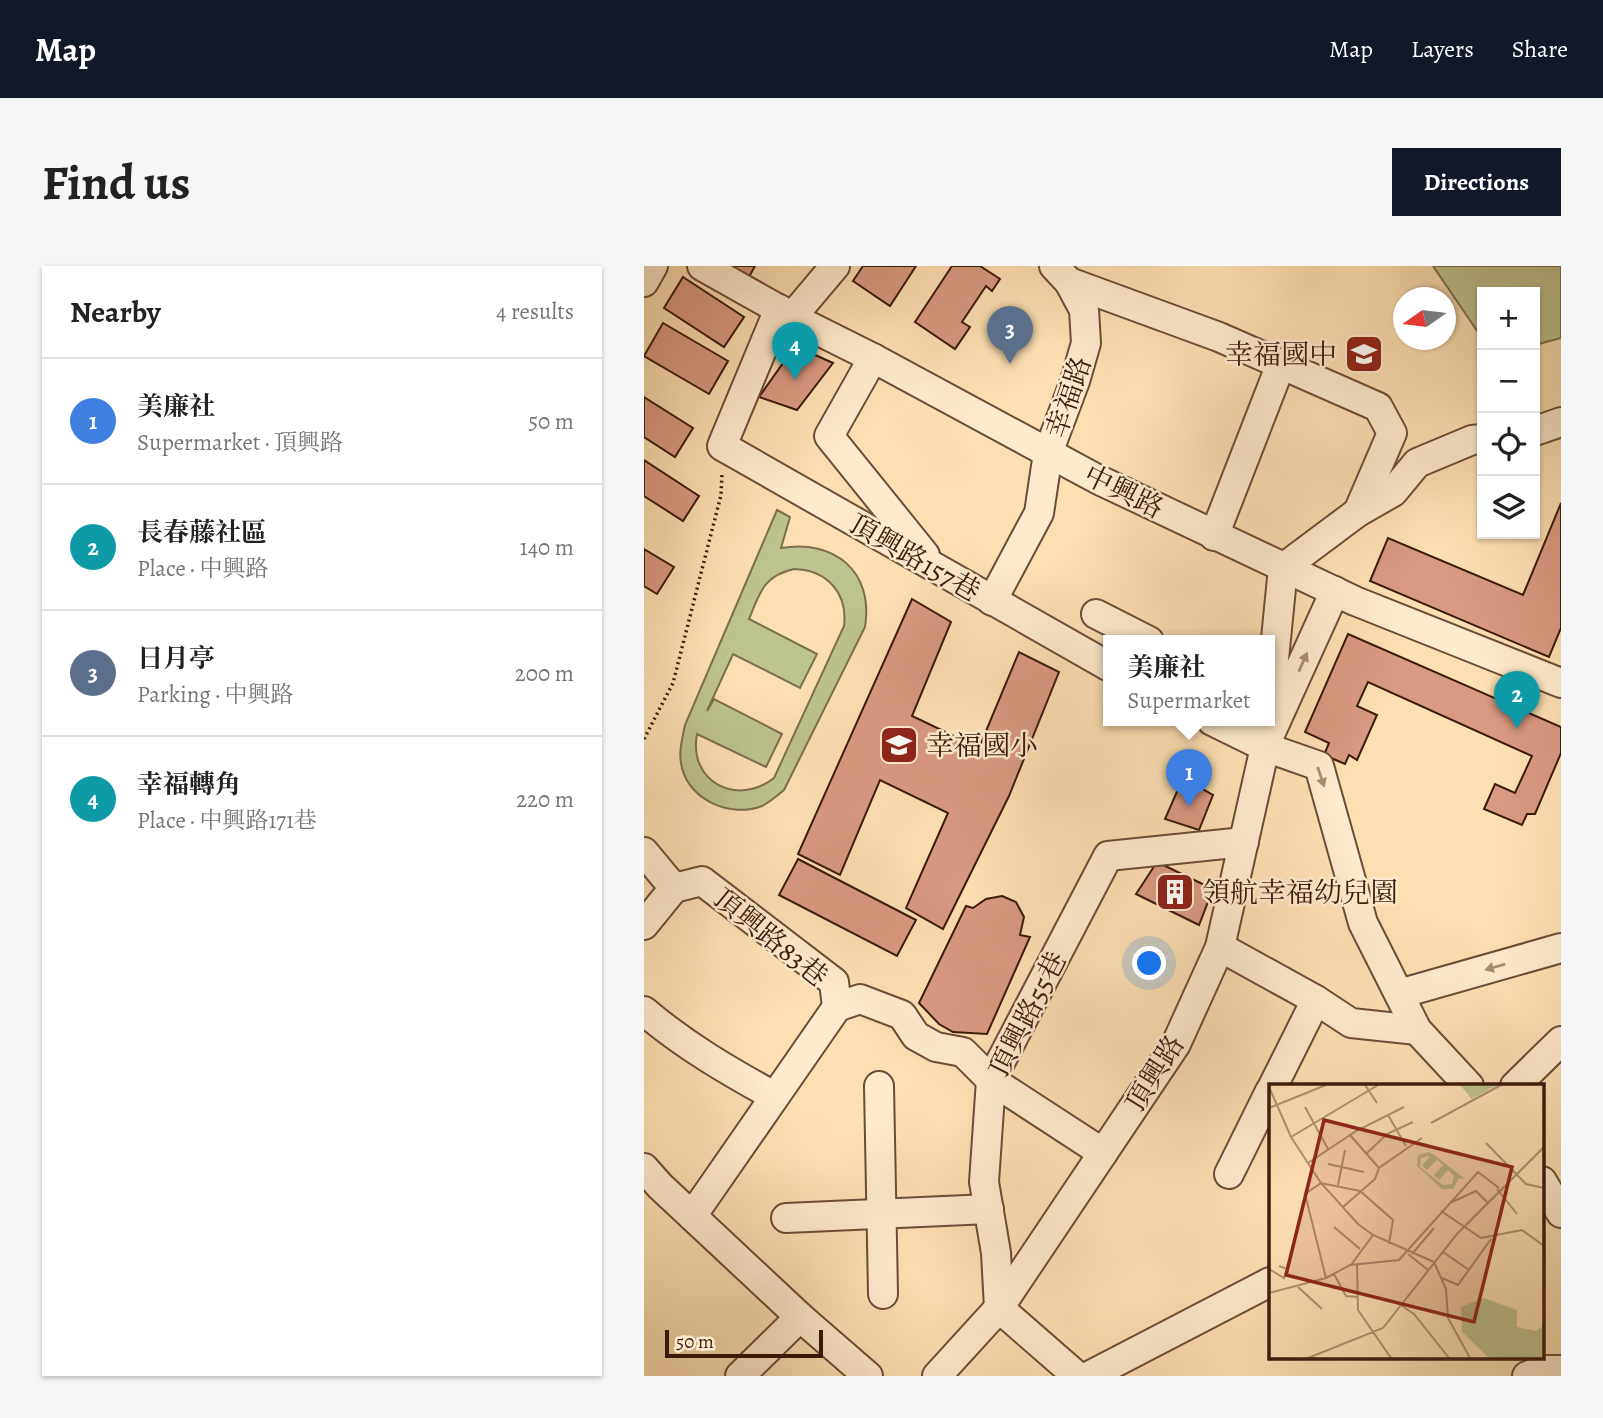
<!DOCTYPE html>
<html lang="en">
<head>
<meta charset="utf-8">
<style>
  body { margin:0; font-family:Alegreya,"Noto Serif TC",serif; background:#f6f6f6; color:#222 }
  .controls { position:absolute; right:21px; top:21px; display:grid; overflow:hidden; border-radius:0px; box-shadow:0 2px 5px #0004 }
  .controls button { width:63px; height:63px; display:grid; place-items:center; padding:0; border:0; border-bottom:2px solid #e0e0e0; background:#fff; color:#222; font:35px sans-serif }
  .compass { position:absolute; left:749px; top:21px; width:63px; height:63px; border-radius:50%; background:#fff; box-shadow:0 2px 5px #0004; rotate:256deg }
  .scale { position:absolute; left:21px; bottom:18px; width:158px; box-sizing:border-box; padding-left:7px; border:4px solid #3b1a0c; border-top:0; font-size:19px; line-height:24px; white-space:nowrap; color:#3b1a0c; -webkit-text-stroke:5px #feebcd; paint-order:stroke }
  .you { position:absolute; left:506px; top:698px; width:24px; height:24px; margin:-18px; border:5px solid #fff; border-radius:50%; background:#1a73e8; box-shadow:0 0 0 10px #1a73e833 }
  .badge { display:grid; place-items:center; width:46px; height:46px; border-radius:50%; background:#111827; color:#fff; font-size:23px; font-weight:700 }
  .pin { position:absolute; translate:-50% -58px; filter:drop-shadow(0 2px 4px #0008) }
  .pin::after { content:''; position:absolute; top:37px; width:24px; height:21px; background:inherit; clip-path:polygon(0 0,100% 0,50% 100%) }
  .popup { position:absolute; left:459px; top:369px; width:172px; height:91px; box-sizing:border-box; display:grid; place-content:center; border-radius:0px; background:#fff; filter:drop-shadow(0 2px 5px #0005); font-size:23px; white-space:nowrap; color:#767676 }
  .popup b { font-size:26px; color:#222 }
  .popup::after { content:''; position:absolute; left:50%; top:100%; margin-left:-14px; border:14px solid transparent; border-top-color:#fff }
  .list { margin:0; padding:0; list-style:none }
  h2 { display:flex; justify-content:space-between; align-items:center; height:91px; margin:0; padding:0 28px; font-size:30px }
  h2 small { font-size:23px; font-weight:400; color:#767676 }
  .list li { display:grid; grid-template-columns:46px 1fr auto; gap:21px; align-items:center; box-sizing:border-box; height:126px; padding:0 28px; border-top:2px solid #e0e0e0 }
  .list b { display:block; font-size:26px; white-space:nowrap }
  .list p { margin:0; font-size:23px; white-space:nowrap; color:#767676 }
  .list em { font-size:23px; font-style:normal; color:#767676 }
  .icon { flex:none; width:38px; height:38px; fill:none; stroke:currentColor; stroke-width:2; stroke-linecap:round; stroke-linejoin:round }
  .map { position:relative; flex:none; width:917px; height:1110px; overflow:hidden; border-radius:0px }
  header { display:flex; align-items:center; gap:42px; box-sizing:border-box; height:98px; padding:0 35px; background:#111827; color:#fff }
  header strong { font-size:33px }
  nav { display:flex; gap:38px; margin-inline-start:auto; font-size:24px }
  .intro { display:flex; align-items:center; justify-content:space-between; box-sizing:border-box; height:168px; padding:0 42px }
  h1 { margin:0; font-size:49px }
  .button { padding:18px 32px; border-radius:0px; background:#111827; color:#fff; font-size:24px; font-weight:700 }
  main { display:flex; gap:42px; padding:0 42px }
  aside { flex:1; background:#fff; border-radius:0px; box-shadow:0 2px 5px #0004 }
  .map>svg:first-child { display:block }
  .green { fill:#bdc38e; stroke:#7c6e4d; stroke-width:2; fill-rule:evenodd }
  .building { fill:#da9981; stroke:#3b1a0c; stroke-width:2 }
  .lines { fill:none; stroke-linecap:round; stroke-linejoin:round }
  .minor-casing { stroke:#6c4c36; stroke-width:32 }
  .path { stroke:#3b1a0c; stroke-width:3.5; stroke-dasharray:2 3.5; stroke-linecap:butt }
  .minor { stroke:#feebcd; stroke-width:28 }
  .oneway { fill:#a68d76 }
  .labels { text-anchor:middle; stroke-width:5; stroke-linejoin:round; paint-order:stroke }
  .poi-label { font-size:28px; fill:#3b1a0c; stroke:#feebcd; text-anchor:start }
  .street-label { font-size:28px; fill:#3b1a0c; stroke:#feebcd }
  .inset-road { fill:none; stroke:#af9170; stroke-width:2 }
  .view { fill:#8f2418; fill-opacity:0.15; stroke:#8f2418; stroke-width:3.5 }
  .inset-edge { fill:none; stroke:#3b1a0c; stroke-width:3.5 }
</style>
</head>
<body>
<header>
<strong>Map</strong>
<nav><a>Map</a><a>Layers</a><a>Share</a></nav>
</header>
<div class="intro"><h1>Find us</h1><a class="button">Directions</a></div>
<main>
<aside>
<h2>Nearby<small>4 results</small></h2>
<ul class="list">
<li><span class="badge" style="background:#3f7fe0">1</span><div><b>美廉社</b><p>Supermarket · 頂興路</p></div><em>50 m</em></li>
<li><span class="badge" style="background:#0f9aa8">2</span><div><b>長春藤社區</b><p>Place · 中興路</p></div><em>140 m</em></li>
<li><span class="badge" style="background:#5c6f8a">3</span><div><b>日月亭</b><p>Parking · 中興路</p></div><em>200 m</em></li>
<li><span class="badge" style="background:#0f9aa8">4</span><div><b>幸福轉角</b><p>Place · 中興路171巷</p></div><em>220 m</em></li>
</ul>
</aside>
<div class="map">
<svg width="917" height="1110" viewBox="0 0 917 1110">
  <rect width="100%" height="100%" fill="#fde0b2"/>
  <filter id="stains"><feTurbulence type="fractalNoise" baseFrequency=".00286" numOctaves="4"/><feColorMatrix values="0 0 0 0 .2 0 0 0 0 .09 0 0 0 0 .02 0 0 0 .5 -.17"/></filter>
  <radialGradient id="worn" r=".72"><stop offset=".6" stop-color="#630" stop-opacity="0"/><stop offset="1" stop-color="#630" stop-opacity=".3"/></radialGradient>
  <!-- green -->
  <g class="green">
    <path d="M789 0H917V72L891 79V26H838V72Z"/>
    <path d="M133 244 146 251 137 282C190 273 230 305 221 361L140 524C133 530 126 536 118 540 88 552 46 535 38 502 34 487 38 474 41 459ZM150 303C183 304 204 327 200 360L130 512C93 541 44 516 53 468L122 501 138 468 70 433 63 445 89 388 156 422 173 388 105 353C116 327 119 310 150 303Z"/>
  </g>
  <!-- building -->
  <g class="building">
    <path d="M83 0H111L105 11Z"/>
    <path d="M219 0H272L246 40 209 15Z"/>
    <path d="M308 0H336L356 13 348 25 342 20 318 56 326 61 311 83 271 56Z"/>
    <path d="M39 11 100 51 80 81 20 42Z"/>
    <path d="M19 57 84 95 65 128 0 90Z"/>
    <path d="M151 80 189 97 153 144 115 131Z"/>
    <path d="M0 131 49 162 31 191 0 171Z"/>
    <path d="M0 194 55 230 39 255 0 230Z"/>
    <path d="M917 237V362L905 391 726 315 744 272 879 329Z"/>
    <path d="M0 283 30 301 13 328 0 320Z"/>
    <path d="M268 333 307 356 268 450 335 482 375 386 415 406 365 530 299 663 262 642 304 547 236 514 196 609 154 588Z"/>
    <path d="M704 368 917 461V487L891 548H883L878 559 840 543 851 518 871 527 888 490 724 416 713 440 733 449 713 494 705 489 701 498 680 489 685 477 661 466Z"/>
    <path d="M539 512 569 529 555 564 521 553Z"/>
    <path d="M154 593 272 654 253 690 135 629Z"/>
    <path d="M513 596 569 623 555 659 492 628Z"/>
    <path d="M358 630 372 636 380 651 376 669 386 671 343 768 309 766 295 758 275 737 322 640 329 642 342 633Z"/>
  </g>
  <g class="lines">
    <defs>
      <g id="minor">
        <path d="M58 0 159 57 229 92 453 213 711 335 917 417"/>
        <path d="M0 16 9 0"/>
        <path d="M425 16 575 71 734 141 748 167 714 246"/>
        <path d="M135 43 78 180 464 400"/>
        <path d="M148 51 191 0"/>
        <path d="M229 92 185 170 281 289"/>
        <path d="M891 165 917 156"/>
        <path d="M570 270 637 98"/>
        <path d="M639 302 714 246 749 226 773 197 828 174 838 173"/>
        <path d="M348 335 395 247 404 187 431 115 442 77 440 44 425 16 410 0"/>
        <path d="M452 348 505 375"/>
        <path d="M626 433 639 302"/>
        <path d="M568 455 621 481 675 500 719 657 773 764 825 820"/>
        <path d="M623 475 691 325"/>
        <path d="M0 586 30 622"/>
        <path d="M30 622 58 615 190 716 193 741"/>
        <path d="M0 659 30 622"/>
        <path d="M576 681 672 734 707 757 773 764"/>
        <path d="M755 728 917 682"/>
        <path d="M193 741 216 733 258 749 272 770 292 781 319 786 347 814 459 887"/>
        <path d="M0 745C40 779 84 805 130 830"/>
        <path d="M235 820 239 1028"/>
        <path d="M629 820 672 734"/>
        <path d="M871 820 917 775"/>
        <path d="M0 902 16 920 156 1051 224 1110"/>
        <path d="M585 908 626 825"/>
        <path d="M898 915 917 947"/>
        <path d="M48 950 193 741"/>
        <path d="M142 952 345 943"/>
        <path d="M96 1110 156 1051"/>
        <path d="M293 1110 355 1042 532 778 576 681 621 481 623 455"/>
        <path d="M433 1110 355 1042 352 987 340 916 347 814 464 590 600 576"/>
        <path d="M445 1110 626 1016"/>
        <path d="M883 1110 898 1104H917"/>
      </g>
    </defs>
    <!-- minor casing -->
    <use href="#minor" class="minor-casing"/>
    <!-- path -->
    <path class="path" d="M0 473 29 417 77 229 78 207"/>
    <!-- minor -->
    <use href="#minor" class="minor"/>
  </g>
  <!-- one-way arrows -->
  <defs><path id="oneway-solid" d="M-6-.8H1V-3.2L6.5 0L1 3.2V.8H-6Z" transform="scale(1.75)"/></defs>
  <g class="oneway">
    <use href="#oneway-solid" transform="translate(659 396) rotate(-66)"/>
    <use href="#oneway-solid" transform="translate(677 511) rotate(71)"/>
    <use href="#oneway-solid" transform="translate(851 701) rotate(164)"/>
  </g>
  <!-- icons -->
  <defs>
    <symbol id="school-square" viewBox="-11 -11 22 22"><rect x="-9" y="-9" width="18" height="18" rx="4" fill="#8f2418" stroke="#feebcd"/><path d="M0-5L7-2L0 1L-7-2ZM-4 1L0 2.5L4 1V4Q0 6-4 4Z" fill="#fff"/></symbol>
    <symbol id="building-square" viewBox="-11 -11 22 22"><rect x="-9" y="-9" width="18" height="18" rx="4" fill="#8f2418" stroke="#feebcd"/><path d="M-4-6H4V6H1V3H-1V6H-4ZM-2.5-4.3h1.7v1.8h-1.7ZM.8-4.3h1.7v1.8H.8ZM-2.5-1h1.7V.8h-1.7ZM.8-1h1.7V.8H.8Z" fill="#fff"/></symbol>
  </defs>
  <g fill-rule="evenodd">
    <use href="#school-square" x="698" y="66" width="44" height="44"/>
    <use href="#school-square" x="233" y="457" width="44" height="44"/>
    <use href="#building-square" x="509" y="604" width="44" height="44"/>
  </g>
  <g class="labels">
    <!-- poi labels -->
    <g class="poi-label">
      <text x="693" y="98" text-anchor="end">幸福國中</text>
      <text x="282" y="489">幸福國小</text>
      <text x="558" y="636">領航幸福幼兒園</text>
    </g>
    <!-- street labels -->
    <g class="street-label">
      <text transform="translate(424 131) rotate(-71)" y="10">幸福路</text>
      <text transform="translate(480 225) rotate(26)" y="10">中興路</text>
      <text transform="translate(271 291) rotate(30)" y="10">頂興路157巷</text>
      <text transform="translate(127 671) rotate(39)" y="10">頂興路83巷</text>
      <text transform="translate(383 748) rotate(-63)" y="10">頂興路55巷</text>
      <text transform="translate(510 807) rotate(-58)" y="10">頂興路</text>
    </g>
  </g>
  <!-- overview -->
  <g transform="translate(625 818)">
    <rect width="275" height="275" fill="#fde0b2"/>
    <path d="M191 1H228L203 15ZM160 68 164 70 196 95 190 94 184 105H173L148 82 149 71ZM161 72 153 82 158 86 168 76 174 81 165 91 170 96 179 86 185 92 183 100 174 101 151 83 152 74ZM215 214 248 226V243L267 247 275 241V274H220L193 248 192 223Z" fill="#bdc38e" fill-rule="evenodd"/>
    <path class="inset-road" d="M96 1 108 19M0 3 22 53 52 99 89 140 104 151 165 178M36 23 59 65M0 24 57 1M119 31 137 62M162 39 232 1M81 51 110 84M22 53 109 1M217 59 257 100 275 104M97 70 118 50 144 38M39 79 87 47 135 23M59 80 95 88M69 101 76 66M228 105 248 130M183 118 207 107 218 118M74 123 106 95 110 84 153 54M172 127 212 154 253 146 275 162M65 143 91 165M174 168 200 186M139 170 159 186M143 170 165 144M165 178 177 205 179 234 201 274M88 180 89 226 122 274M82 181 104 151M0 185 15 194 18 185 10 182M65 190 77 212 89 213M57 194 36 110 52 99 91 107 124 136 120 160M173 194 189 201 222 155M29 203 53 225M0 209 57 194 81 181 130 176 209 88 230 104M133 222 145 230 180 274M39 274 114 244 188 150 275 63"/>
    <path class="view" d="M55 36 243 83 205 238 17 191Z"/>
    <rect width="275" height="275" class="inset-edge"/>
  </g>
  <rect width="100%" height="100%" filter="url(#stains)"/>
  <rect width="100%" height="100%" fill="url(#worn)"/>
</svg>
<div class="controls">
<button>+</button>
<button>−</button>
<button><svg class="icon" aria-label="locate" viewBox="0 0 24 24"><circle cx="12" cy="12" r="6"/><path d="M12 2v4M12 18v4M2 12h4M18 12h4"/></svg></button>
<button><svg class="icon" aria-label="layers" viewBox="0 0 24 24"><path d="M12 4l9 5-9 5-9-5zM3 14l9 5 9-5"/></svg></button>
</div>
<svg class="compass" viewBox="-18 -18 36 36"><path d="M0-13l5 13h-10z" fill="#e53935"/><path d="M0 13l5-13h-10z" fill="#767676"/></svg>
<div class="scale">50 m</div>
<div class="you"></div>
<div class="pin badge" style="left:545px;top:541px;background:#3f7fe0">1</div>
<div class="popup"><b>美廉社</b>Supermarket</div>
<div class="pin badge" style="left:873px;top:463px;background:#0f9aa8">2</div>
<div class="pin badge" style="left:366px;top:98px;background:#5c6f8a">3</div>
<div class="pin badge" style="left:151px;top:114px;background:#0f9aa8">4</div>
</div>
</main>
</body>
</html>
